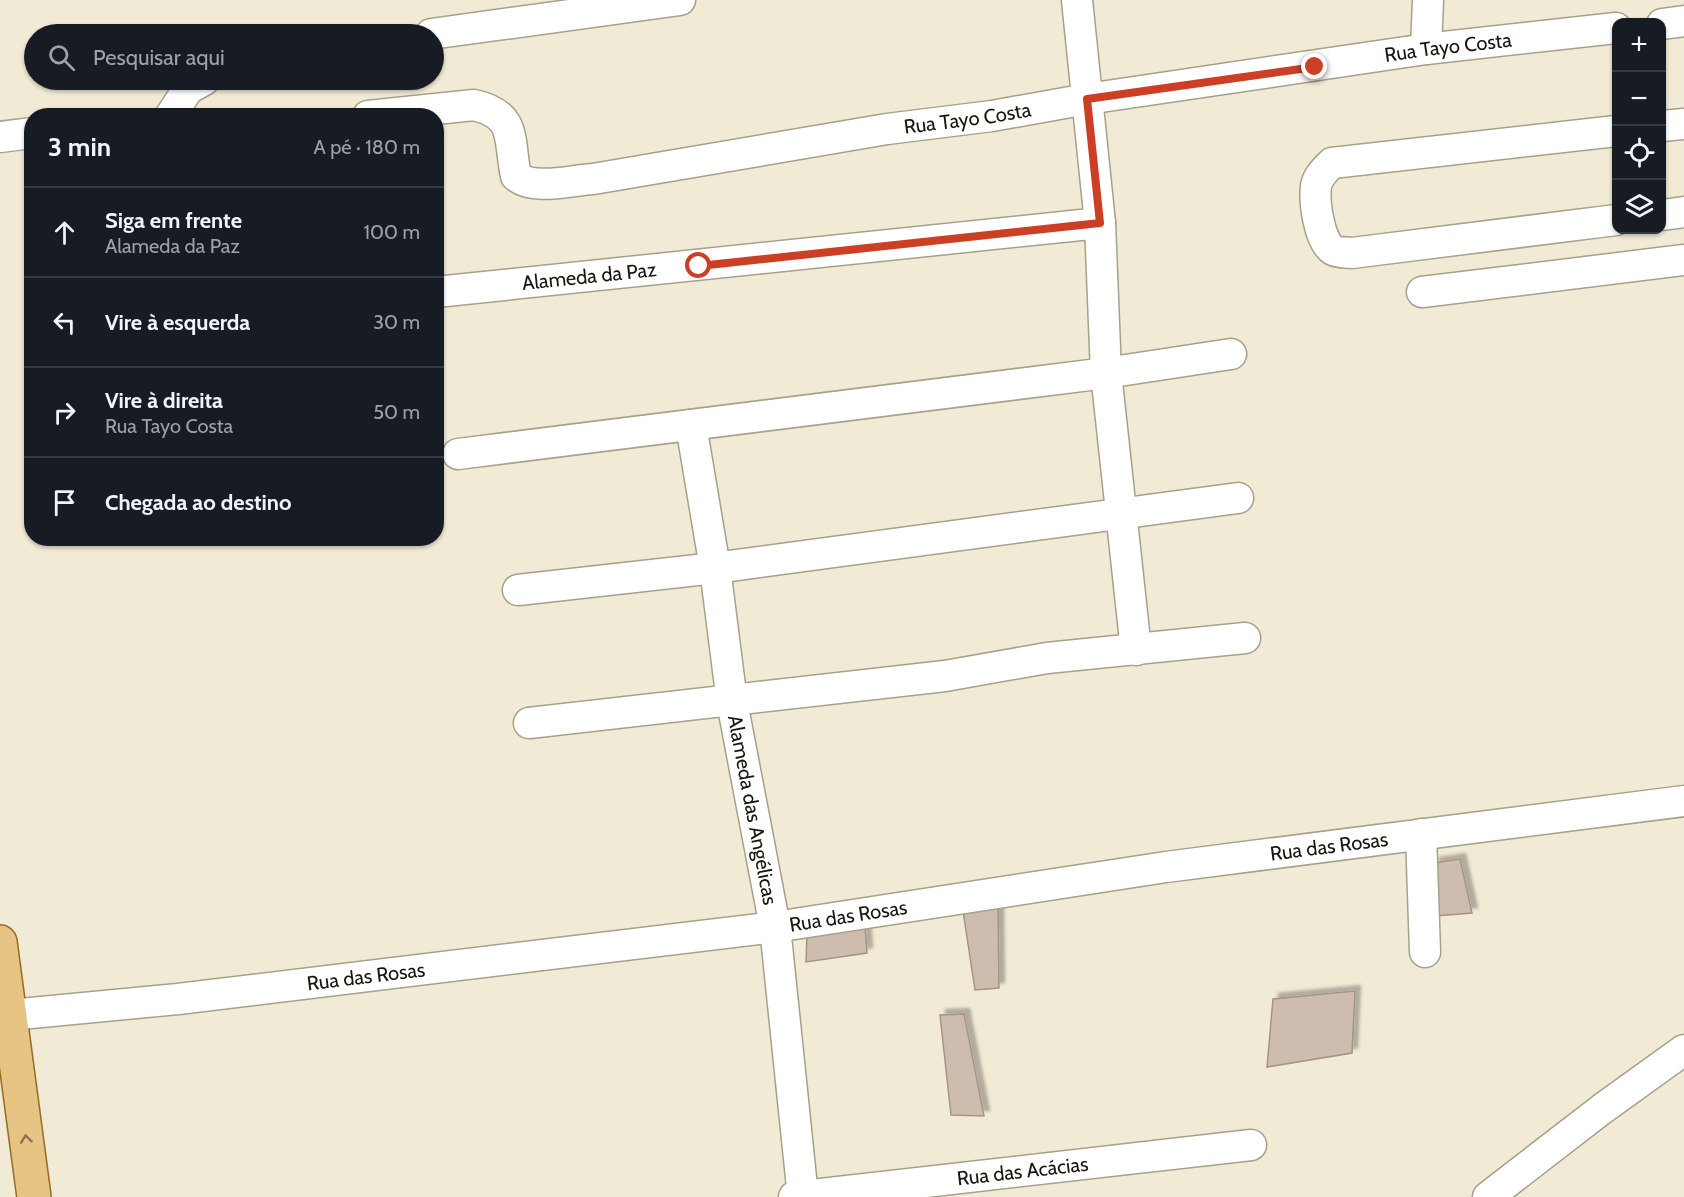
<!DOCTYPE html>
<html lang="pt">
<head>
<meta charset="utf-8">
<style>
  body { margin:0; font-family:Cabin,sans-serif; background:#242831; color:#f1f3f6 }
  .controls { position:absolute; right:18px; top:18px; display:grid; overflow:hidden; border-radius:12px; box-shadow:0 2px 4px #0004 }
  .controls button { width:54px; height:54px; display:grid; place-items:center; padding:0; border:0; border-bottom:2px solid #363941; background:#171b24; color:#f1f3f6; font:30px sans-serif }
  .stop { position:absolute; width:18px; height:18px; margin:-14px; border:4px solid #cb4025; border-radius:50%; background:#fff }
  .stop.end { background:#cb4025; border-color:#fff; box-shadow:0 2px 6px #0008 }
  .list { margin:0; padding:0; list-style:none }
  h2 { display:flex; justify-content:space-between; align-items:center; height:78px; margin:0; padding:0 24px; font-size:26px }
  h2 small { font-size:20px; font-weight:400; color:#9ea1a6 }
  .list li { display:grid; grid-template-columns:39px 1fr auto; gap:18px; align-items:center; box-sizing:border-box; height:90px; padding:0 24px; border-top:2px solid #363941 }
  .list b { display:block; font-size:22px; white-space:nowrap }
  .list p { margin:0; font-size:20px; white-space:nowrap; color:#9ea1a6 }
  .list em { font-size:20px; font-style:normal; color:#9ea1a6 }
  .icon { flex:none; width:33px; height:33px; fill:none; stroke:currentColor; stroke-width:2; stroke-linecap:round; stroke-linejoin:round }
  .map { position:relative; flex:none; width:1684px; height:1197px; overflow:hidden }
  .search { position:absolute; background:#171b24; box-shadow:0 2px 4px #0004; left:24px; top:24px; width:420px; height:66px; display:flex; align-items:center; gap:15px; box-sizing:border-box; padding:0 21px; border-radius:33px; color:#9ea1a6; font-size:22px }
  .panel { position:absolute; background:#171b24; box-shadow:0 2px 4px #0004; left:24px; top:108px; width:420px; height:438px; border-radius:24px }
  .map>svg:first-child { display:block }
  .building { fill:#cebdae; stroke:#a49485; stroke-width:1.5; filter:url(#shadow) }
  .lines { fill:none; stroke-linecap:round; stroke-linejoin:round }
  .minor-casing { stroke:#a6a08c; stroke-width:33 }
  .major-casing { stroke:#946d25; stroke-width:36 }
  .minor { stroke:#fff; stroke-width:30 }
  .major { stroke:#e7c483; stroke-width:33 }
  .oneway { stroke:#8a764e }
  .route { stroke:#cb4025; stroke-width:8 }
  .labels { text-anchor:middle; stroke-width:4.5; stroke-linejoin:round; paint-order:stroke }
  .street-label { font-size:20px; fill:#18160e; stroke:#fff }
</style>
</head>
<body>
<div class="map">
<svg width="1684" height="1197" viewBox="0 0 1684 1197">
  <defs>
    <filter id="shadow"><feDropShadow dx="5.5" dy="-5.5" stdDeviation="1.5" flood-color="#0004"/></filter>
  </defs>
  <rect width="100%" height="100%" fill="#f1ead5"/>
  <!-- building -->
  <g class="building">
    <path d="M1460 859 1472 913 1436 916 1434 863Z"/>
    <path d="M998 906 999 988 975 990 963 911Z"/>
    <path d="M865 926 867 953 806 962 807 933Z"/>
    <path d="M1355 991 1352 1053 1267 1067 1273 999Z"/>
    <path d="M964 1014 984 1116 951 1115 940 1015Z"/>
  </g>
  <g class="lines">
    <defs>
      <g id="minor">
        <path d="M1077 0 1100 223 1106 373 1136 650"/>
        <path d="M1662 24 1684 21"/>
        <path d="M431 34 680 0"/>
        <path d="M1426 49 1428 0"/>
        <path d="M171 115 188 89 204 80"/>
        <path id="s1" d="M368 116 474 105C518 115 508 139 516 176 533 191 572 180 593 179L887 129 992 116 1087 99 1426 49 1616 28"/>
        <path d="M1662 126 1684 124"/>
        <path d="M1616 131 1332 163C1325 170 1318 176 1316 186 1314 202 1319 241 1333 250 1338 253 1346 252 1352 253L1616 220"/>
        <path d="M0 137 32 133"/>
        <path d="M1662 215 1684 212"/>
        <path id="s2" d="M436 292 1100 223"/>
        <path d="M1422 292 1684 260"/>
        <path id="s3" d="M691 425 715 568 732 702 775 927 803 1197"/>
        <path d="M458 454 1106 373 1231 354"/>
        <path d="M518 590 715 568 1238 498"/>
        <path d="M529 723 945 676 1047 658 1245 638"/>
        <path d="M1421 834 1425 952"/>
        <path id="s4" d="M10 1015 178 999 775 927 1166 867 1684 801"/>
        <path id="s5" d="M794 1197 1251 1145"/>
        <path d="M1488 1197 1602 1109 1684 1050"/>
      </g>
      <path id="major" d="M0 942 34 1197"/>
    </defs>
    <!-- minor casing -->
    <use href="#minor" class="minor-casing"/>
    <!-- major casing -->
    <use href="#major" class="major-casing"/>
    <!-- minor -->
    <use href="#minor" class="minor"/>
    <!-- major -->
    <use href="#major" class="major"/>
  </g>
  <!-- one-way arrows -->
  <defs><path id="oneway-chevron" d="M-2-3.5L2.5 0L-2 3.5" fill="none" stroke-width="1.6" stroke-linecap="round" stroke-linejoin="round" transform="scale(1.5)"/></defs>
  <use class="oneway" href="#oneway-chevron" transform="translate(26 1139) rotate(-97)"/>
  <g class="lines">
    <!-- route -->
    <path class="route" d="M699 266 1100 223 1087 99 1315 67"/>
  </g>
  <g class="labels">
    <!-- street labels -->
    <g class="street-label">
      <text dy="7" stroke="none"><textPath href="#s1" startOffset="1142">Rua Tayo Costa</textPath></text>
      <text dy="7" stroke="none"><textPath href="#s1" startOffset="656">Rua Tayo Costa</textPath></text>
      <text dy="7" stroke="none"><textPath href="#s2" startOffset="154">Alameda da Paz</textPath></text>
      <text dy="7" stroke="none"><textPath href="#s3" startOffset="390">Alameda das Angélicas</textPath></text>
      <text dy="7" stroke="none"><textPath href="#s4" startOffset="1330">Rua das Rosas</textPath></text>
      <text dy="7" stroke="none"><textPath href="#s4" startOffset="844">Rua das Rosas</textPath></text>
      <text dy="7" stroke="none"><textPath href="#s4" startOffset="358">Rua das Rosas</textPath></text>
      <text dy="7" stroke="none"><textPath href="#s5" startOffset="230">Rua das Acácias</textPath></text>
    </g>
  </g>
</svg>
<div class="controls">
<button>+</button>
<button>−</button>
<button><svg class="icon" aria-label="locate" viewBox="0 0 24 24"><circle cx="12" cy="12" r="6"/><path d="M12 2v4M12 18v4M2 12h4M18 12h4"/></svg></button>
<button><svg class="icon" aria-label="layers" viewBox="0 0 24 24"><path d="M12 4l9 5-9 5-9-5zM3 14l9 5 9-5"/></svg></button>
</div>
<div class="stop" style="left:699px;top:266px"></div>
<div class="stop end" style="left:1315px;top:67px"></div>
<div class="search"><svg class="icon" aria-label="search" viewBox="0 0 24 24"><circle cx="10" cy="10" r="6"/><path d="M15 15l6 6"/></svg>Pesquisar aqui</div>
<section class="panel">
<h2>3 min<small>A pé · 180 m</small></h2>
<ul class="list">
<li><svg class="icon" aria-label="ahead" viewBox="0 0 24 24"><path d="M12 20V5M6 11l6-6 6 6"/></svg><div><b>Siga em frente</b><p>Alameda da Paz</p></div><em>100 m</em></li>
<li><svg class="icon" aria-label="left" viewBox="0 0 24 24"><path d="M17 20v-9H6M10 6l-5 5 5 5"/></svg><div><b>Vire à esquerda</b></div><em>30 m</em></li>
<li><svg class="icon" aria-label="right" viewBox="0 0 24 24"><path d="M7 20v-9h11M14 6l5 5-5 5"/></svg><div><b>Vire à direita</b><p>Rua Tayo Costa</p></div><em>50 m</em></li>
<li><svg class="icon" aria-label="arrive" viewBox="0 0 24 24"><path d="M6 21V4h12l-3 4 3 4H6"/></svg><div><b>Chegada ao destino</b></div></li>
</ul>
</section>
</div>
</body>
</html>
